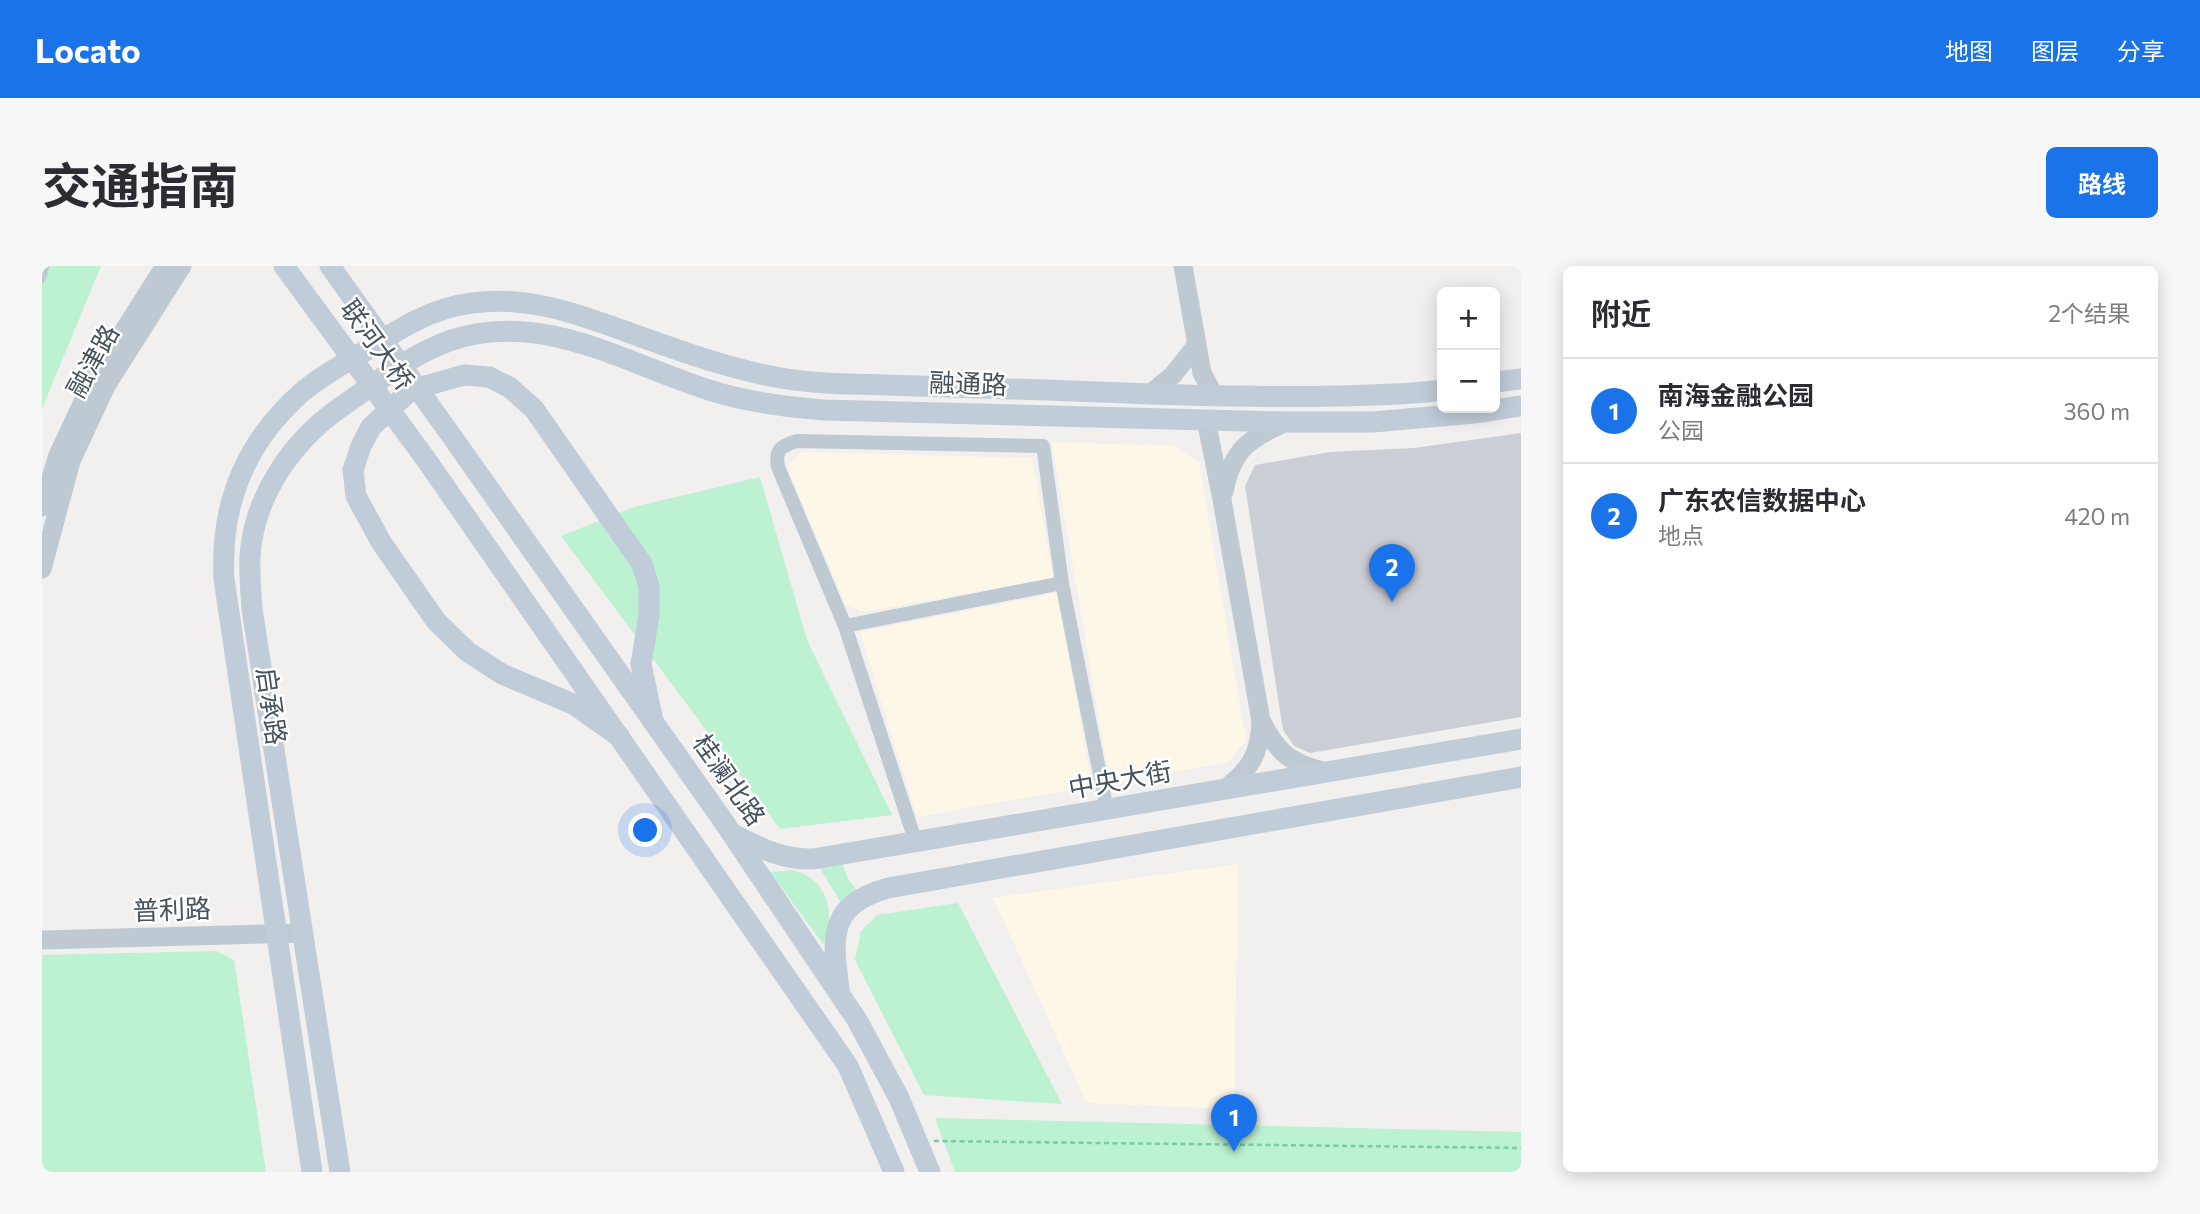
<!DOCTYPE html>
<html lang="zh">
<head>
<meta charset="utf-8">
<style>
  body { margin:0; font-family:Commissioner,"Noto Sans SC",sans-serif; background:#f7f7f7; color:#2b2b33 }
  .controls { position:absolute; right:21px; top:21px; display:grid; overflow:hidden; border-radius:10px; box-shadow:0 4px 18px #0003 }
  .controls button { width:63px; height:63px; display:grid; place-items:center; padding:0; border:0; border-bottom:2px solid #e1e1e2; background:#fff; color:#2b2b33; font:35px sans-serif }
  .you { position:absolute; left:604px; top:565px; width:24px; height:24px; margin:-18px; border:5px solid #fff; border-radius:50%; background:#1a73e8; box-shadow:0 0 0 10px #1a73e833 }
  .badge { display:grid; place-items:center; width:46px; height:46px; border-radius:50%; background:#1a73e8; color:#fff; font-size:23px; font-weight:700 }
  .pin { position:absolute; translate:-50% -58px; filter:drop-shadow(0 2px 4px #0008) }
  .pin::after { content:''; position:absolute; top:37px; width:24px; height:21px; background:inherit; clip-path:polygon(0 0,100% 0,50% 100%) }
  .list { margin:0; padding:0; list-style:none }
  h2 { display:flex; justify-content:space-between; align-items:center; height:91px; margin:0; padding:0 28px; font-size:30px }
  h2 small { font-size:23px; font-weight:400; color:#7c7c81 }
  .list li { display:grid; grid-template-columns:46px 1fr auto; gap:21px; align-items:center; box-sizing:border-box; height:105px; padding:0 28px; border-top:2px solid #e1e1e2 }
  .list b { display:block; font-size:26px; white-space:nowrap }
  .list p { margin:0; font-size:23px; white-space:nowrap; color:#7c7c81 }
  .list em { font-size:23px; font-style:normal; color:#7c7c81 }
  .map { position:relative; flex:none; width:1479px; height:906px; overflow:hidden; border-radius:10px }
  header { display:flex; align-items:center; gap:42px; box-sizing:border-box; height:98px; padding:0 35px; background:#1a73e8; color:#fff }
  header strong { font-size:33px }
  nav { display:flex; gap:38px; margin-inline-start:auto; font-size:24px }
  .intro { display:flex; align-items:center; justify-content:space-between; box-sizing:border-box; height:168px; padding:0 42px }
  h1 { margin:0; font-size:49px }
  .button { padding:18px 32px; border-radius:10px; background:#1a73e8; color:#fff; font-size:24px; font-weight:700 }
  main { display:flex; gap:42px; padding:0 42px }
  aside { flex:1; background:#fff; border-radius:10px; box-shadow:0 4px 18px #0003 }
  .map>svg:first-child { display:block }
  .commercial { fill:#fdf7e8 }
  .green { fill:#bcf1d1 }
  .building { fill:#cbced4 }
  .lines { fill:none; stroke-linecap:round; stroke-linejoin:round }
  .path { stroke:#73d0a3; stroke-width:2.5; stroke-dasharray:5 3.5; stroke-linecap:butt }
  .service { stroke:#bfc9d2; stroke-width:7 }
  .minor { stroke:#bfc9d2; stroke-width:14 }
  .tertiary { stroke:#bfc9d2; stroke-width:19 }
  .secondary { stroke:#c1ccd9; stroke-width:21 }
  .secondary-bridge { stroke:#c1ccd9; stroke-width:21 }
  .labels { text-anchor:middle; stroke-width:5; stroke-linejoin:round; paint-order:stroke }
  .street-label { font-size:26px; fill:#46525d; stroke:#fff }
</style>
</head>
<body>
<header>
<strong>Locato</strong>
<nav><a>地图</a><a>图层</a><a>分享</a></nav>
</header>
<div class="intro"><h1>交通指南</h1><a class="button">路线</a></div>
<main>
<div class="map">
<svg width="1479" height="906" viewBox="0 0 1479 906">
  <rect width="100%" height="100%" fill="#f2efef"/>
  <!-- commercial -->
  <g class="commercial">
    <path d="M1010 176 1133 180 1157 196 1204 474 1186 496 1068 518Z"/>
    <path d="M760 186 990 192 1011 312 821 346 804 339 745 201Z"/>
    <path d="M1015 327 1050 520 875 551 818 366Z"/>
    <path d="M1196 598 1192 843 1045 837 951 632Z"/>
  </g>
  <!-- green -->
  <g class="green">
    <path d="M0 0H59L0 143Z"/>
    <path d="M718 211 765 374 850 549 738 563 519 270 592 241Z"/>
    <path d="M800 597 806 613 815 624 799 637 778 602Z"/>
    <path d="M750 604C785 611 795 648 781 678L728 606Z"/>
    <path d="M916 637 1020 838 882 829 813 694 819 665 835 649Z"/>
    <path d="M175 685 192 694 224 906H0V689Z"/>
    <path d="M893 852 1479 866V906H913Z"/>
  </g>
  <!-- building -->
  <path class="building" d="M1479 167V451L1268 487 1252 480 1241 464 1203 220 1213 199 1288 186 1372 182Z"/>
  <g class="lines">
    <!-- path -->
    <path class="path" d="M892 875 1479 882"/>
    <!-- service -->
    <path class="service" d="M0 14 4 0"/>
    <!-- minor -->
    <g class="minor">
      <path d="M803 360 736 201C733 184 738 180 755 175L1001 180 1020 317"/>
      <path d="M874 577 803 360 1020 317 1065 544"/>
    </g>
    <!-- tertiary -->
    <g class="tertiary">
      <path d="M1141 0 1160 107 1172 129"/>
      <path d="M1108 128 1131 109 1154 80"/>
      <path d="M1164 154 1180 234 1219 455C1218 489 1208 503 1182 524"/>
      <path d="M1182 226C1190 184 1206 173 1244 156"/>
      <path d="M0 241 16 189 54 108 123 0"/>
      <path d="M0 303 29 195 64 120 140 0"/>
      <path d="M1220 456C1236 488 1249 497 1283 506"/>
      <path d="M0 674 260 667"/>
    </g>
    <!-- secondary -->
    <g class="secondary">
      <path d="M1453 116 1479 113"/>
      <path d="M411 172 682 556 815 754 857 832 888 906"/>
      <path d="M383 192 806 800 852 906"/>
      <path d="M578 471 531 438 460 408 426 386 394 355 339 276 314 230 311 204 319 180 329 161 369 124 422 109 447 111 467 121 492 143 600 298 607 320V349L599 398 611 455"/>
      <path d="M695 570C720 583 742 594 771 593L1479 473"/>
      <path d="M797 723C790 671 786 639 846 622L1479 511"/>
      <path d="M270 906 182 313C178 238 203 177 259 127 278 110 302 98 323 85 357 63 389 42 430 37 492 28 548 53 605 73 649 89 693 104 739 112 773 118 808 118 843 119 896 121 950 122 1003 124 1101 128 1198 132 1296 130 1331 129 1366 129 1400 124"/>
      <path d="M298 906 210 343C209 326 207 308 208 290 212 230 250 175 299 141 334 117 368 89 407 75 499 43 582 97 667 124 704 136 743 141 782 144L1244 156H1331L1433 147 1479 140"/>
    </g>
    <!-- secondary-bridge -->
    <g class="secondary-bridge">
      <path d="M242 0 383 192"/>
      <path d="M288 0 411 172"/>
    </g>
  </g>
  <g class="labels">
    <!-- street labels -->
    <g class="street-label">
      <text transform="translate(335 79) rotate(54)" y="9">联河大桥</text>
      <text transform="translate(51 95) rotate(-61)" y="9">融津路</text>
      <text transform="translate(926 118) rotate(2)" y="9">融通路</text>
      <text transform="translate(229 440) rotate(82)" y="9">启承路</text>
      <text transform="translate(687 514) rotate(55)" y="9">桂澜北路</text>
      <text transform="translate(1078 514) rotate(-10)" y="9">中央大街</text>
      <text transform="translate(130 644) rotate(-2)" y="9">普利路</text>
    </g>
  </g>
</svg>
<div class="controls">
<button>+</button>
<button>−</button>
</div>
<div class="you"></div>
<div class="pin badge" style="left:1192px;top:886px">1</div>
<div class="pin badge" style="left:1350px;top:336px">2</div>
</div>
<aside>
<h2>附近<small>2个结果</small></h2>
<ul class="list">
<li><span class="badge">1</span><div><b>南海金融公园</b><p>公园</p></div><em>360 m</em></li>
<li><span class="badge">2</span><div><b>广东农信数据中心</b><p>地点</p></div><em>420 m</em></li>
</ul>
</aside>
</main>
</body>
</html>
